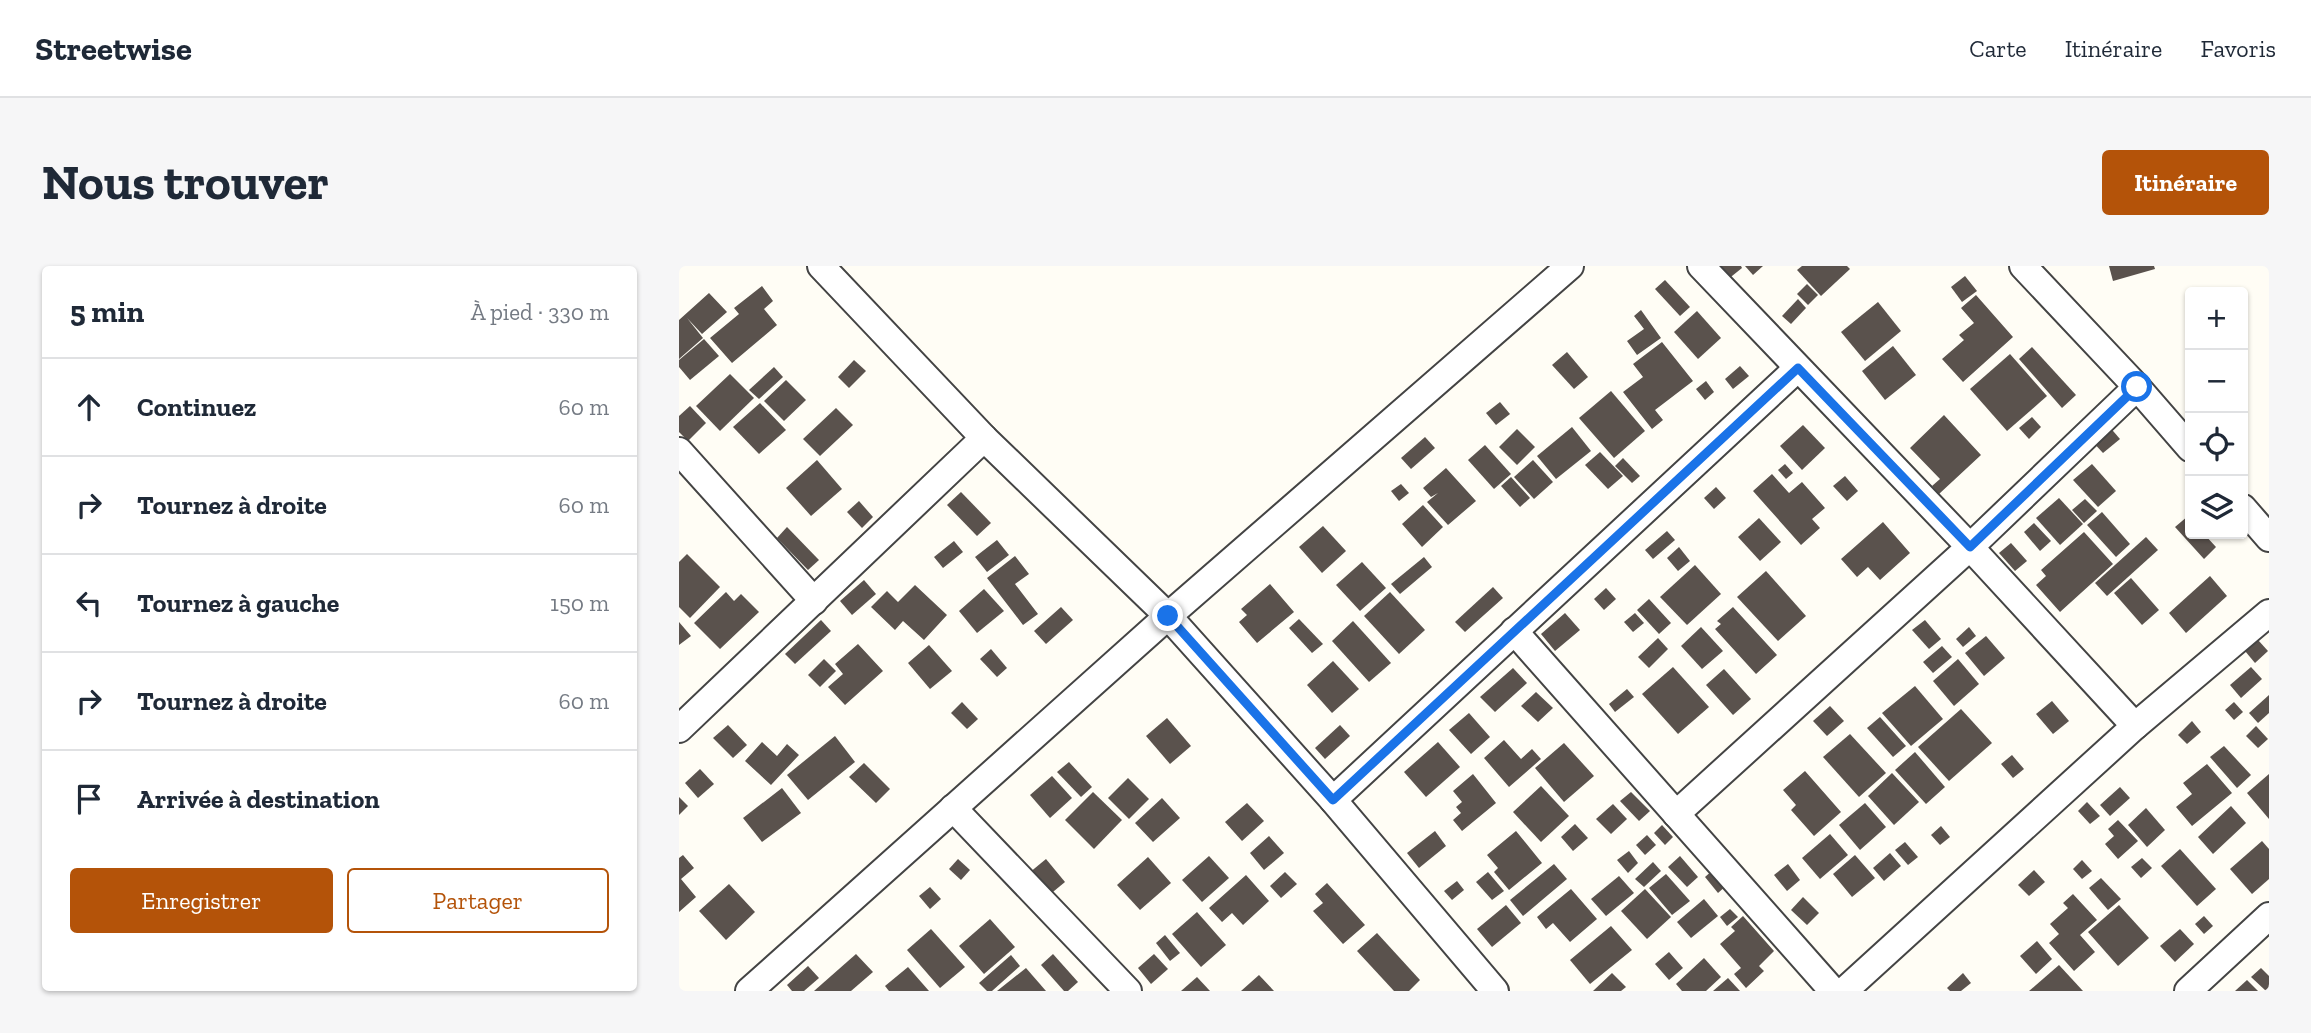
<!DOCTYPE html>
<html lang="fr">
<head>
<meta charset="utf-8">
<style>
  body { margin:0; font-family:"Zilla Slab",serif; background:#f6f6f7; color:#1f2937 }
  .controls { position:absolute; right:21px; top:21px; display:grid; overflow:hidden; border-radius:7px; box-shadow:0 2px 5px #0004 }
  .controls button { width:63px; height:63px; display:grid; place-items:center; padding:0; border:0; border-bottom:2px solid #e0e1e3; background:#fff; color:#1f2937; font:35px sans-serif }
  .stop { position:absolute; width:21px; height:21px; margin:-16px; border:5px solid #1a73e8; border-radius:50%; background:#fff }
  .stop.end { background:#1a73e8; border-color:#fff; box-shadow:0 2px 7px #0008 }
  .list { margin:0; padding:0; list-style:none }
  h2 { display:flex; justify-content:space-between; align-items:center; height:91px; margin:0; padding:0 28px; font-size:30px }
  h2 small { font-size:23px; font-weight:400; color:#747a83 }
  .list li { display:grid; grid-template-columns:46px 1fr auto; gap:21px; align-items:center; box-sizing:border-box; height:98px; padding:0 28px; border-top:2px solid #e0e1e3 }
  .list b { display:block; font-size:26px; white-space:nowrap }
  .list em { font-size:23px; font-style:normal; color:#747a83 }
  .actions { display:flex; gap:14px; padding:21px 28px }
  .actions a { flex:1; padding:16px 0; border:2px solid #b45309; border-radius:7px; text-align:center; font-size:24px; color:#b45309 }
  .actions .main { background:#b45309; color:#fff }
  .icon { flex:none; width:38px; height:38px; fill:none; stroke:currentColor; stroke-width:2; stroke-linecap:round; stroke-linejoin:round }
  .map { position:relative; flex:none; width:1590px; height:725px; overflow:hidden; border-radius:7px }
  header { display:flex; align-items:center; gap:42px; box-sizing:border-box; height:98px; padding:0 35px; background:#fff; border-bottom:2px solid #e0e1e3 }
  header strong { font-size:33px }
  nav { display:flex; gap:38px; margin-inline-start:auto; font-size:24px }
  .intro { display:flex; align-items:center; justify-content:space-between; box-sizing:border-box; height:168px; padding:0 42px }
  h1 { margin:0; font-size:49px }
  .button { padding:18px 32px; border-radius:7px; background:#b45309; color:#fff; font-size:24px; font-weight:700 }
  main { display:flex; gap:42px; padding:0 42px }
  aside { flex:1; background:#fff; border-radius:7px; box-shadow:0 2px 5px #0004 }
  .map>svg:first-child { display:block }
  .building { fill:#5a524d }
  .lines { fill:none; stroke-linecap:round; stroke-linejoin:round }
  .minor-casing { stroke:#444; stroke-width:30 }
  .minor { stroke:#fff; stroke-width:26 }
  .route { stroke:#1a73e8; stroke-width:9 }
</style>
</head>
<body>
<header>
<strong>Streetwise</strong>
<nav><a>Carte</a><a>Itinéraire</a><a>Favoris</a></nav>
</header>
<div class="intro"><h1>Nous trouver</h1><a class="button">Itinéraire</a></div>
<main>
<aside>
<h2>5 min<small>À pied · 330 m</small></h2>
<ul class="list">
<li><svg class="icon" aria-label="ahead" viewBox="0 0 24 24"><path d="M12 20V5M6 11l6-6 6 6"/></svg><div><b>Continuez</b></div><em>60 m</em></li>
<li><svg class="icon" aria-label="right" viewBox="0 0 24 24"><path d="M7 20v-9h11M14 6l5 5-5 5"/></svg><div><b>Tournez à droite</b></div><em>60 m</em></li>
<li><svg class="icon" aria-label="left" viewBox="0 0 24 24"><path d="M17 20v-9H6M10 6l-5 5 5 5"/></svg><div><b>Tournez à gauche</b></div><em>150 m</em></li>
<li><svg class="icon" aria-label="right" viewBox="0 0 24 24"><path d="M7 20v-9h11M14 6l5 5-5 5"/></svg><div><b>Tournez à droite</b></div><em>60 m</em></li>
<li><svg class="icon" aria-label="arrive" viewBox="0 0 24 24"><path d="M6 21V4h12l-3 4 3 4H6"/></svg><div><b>Arrivée à destination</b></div></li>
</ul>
<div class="actions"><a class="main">Enregistrer</a><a>Partager</a></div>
</aside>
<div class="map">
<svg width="1590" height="725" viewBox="0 0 1590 725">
  <rect width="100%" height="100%" fill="#fffdf5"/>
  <!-- building -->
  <g class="building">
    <path d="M1037 0H1062L1063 2 1048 14Z"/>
    <path d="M1066 0H1084L1074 9Z"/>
    <path d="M1123 0H1168L1171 3 1142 30 1118 4Z"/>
    <path d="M1430 0H1475L1476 3 1434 15Z"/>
    <path d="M1286 10 1298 25 1283 36 1272 21Z"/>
    <path d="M986 14 1011 41 1001 50 976 23Z"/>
    <path d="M1128 18 1139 29 1129 39 1118 28Z"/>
    <path d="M83 20 94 35 85 43 98 59 53 97 31 72 60 48 55 42Z"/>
    <path d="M30 27 48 46 23 68 8 52 24 72 0 93V54Z"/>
    <path d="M1297 29 1334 71 1284 116 1263 93 1285 74 1280 69 1295 57 1282 42Z"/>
    <path d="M1119 33 1127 42 1112 58 1103 50Z"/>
    <path d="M1199 36 1222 65 1186 95 1162 66Z"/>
    <path d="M962 44 982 72 958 89 948 75 965 63 955 50Z"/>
    <path d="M1018 45 1042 72 1019 93 995 66Z"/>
    <path d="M25 73 40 90 11 114 0 101V94Z"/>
    <path d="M983 76 1014 115 976 144 984 154 973 163 944 126 964 111 954 98Z"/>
    <path d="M1214 80 1237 109 1206 134 1183 105Z"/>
    <path d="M1353 81 1397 129 1383 142 1340 93Z"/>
    <path d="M888 86 909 111 895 123 873 99Z"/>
    <path d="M1331 88 1368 130 1328 165 1291 123Z"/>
    <path d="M175 94 187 105 170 122 159 111Z"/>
    <path d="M1061 100 1070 110 1054 123 1046 113Z"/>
    <path d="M95 101 104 111 80 133 70 124Z"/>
    <path d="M51 108 75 132 41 165 17 140Z"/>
    <path d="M107 114 127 134 105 155 85 135Z"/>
    <path d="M1027 115 1035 126 1026 134 1017 123Z"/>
    <path d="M932 125 966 165 935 192 900 152Z"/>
    <path d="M821 136 831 148 817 159 807 147Z"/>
    <path d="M81 137 107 164 80 188 54 161Z"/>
    <path d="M11 140 27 157 9 175 0 166V150Z"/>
    <path d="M157 142 174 159 141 190 124 173Z"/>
    <path d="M1265 149 1302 189 1260 228 1253 220 1261 213 1231 182Z"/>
    <path d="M1353 151 1362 161 1350 173 1340 162Z"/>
    <path d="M1428 158 1441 173 1424 187 1411 173Z"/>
    <path d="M1124 159 1146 182 1123 204 1101 180Z"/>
    <path d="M893 161 912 185 877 213 858 190Z"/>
    <path d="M838 163 856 181 838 199 820 181Z"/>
    <path d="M746 171 756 182 732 203 722 192Z"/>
    <path d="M806 179 832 208 815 223 789 194Z"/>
    <path d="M921 186 944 210 929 223 906 199Z"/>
    <path d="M944 192 961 210 953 217 936 200Z"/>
    <path d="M138 194 163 223 132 250 107 222Z"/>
    <path d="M854 194 874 216 855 233 835 211Z"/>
    <path d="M1106 198 1114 207 1107 213 1099 204Z"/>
    <path d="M1413 198 1437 225 1419 241 1394 214Z"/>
    <path d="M767 202 797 235 769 259 748 236 759 227 752 231 744 222Z"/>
    <path d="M1093 208 1110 227 1123 216 1146 242 1133 253 1141 262 1122 279 1074 225Z"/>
    <path d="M1166 210 1179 225 1168 235 1154 220Z"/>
    <path d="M832 211 851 232 841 241 822 220Z"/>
    <path d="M722 218 730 227 720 235 712 225Z"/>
    <path d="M1037 221 1047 232 1035 243 1025 232Z"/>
    <path d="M282 226 312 257 298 270 268 239Z"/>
    <path d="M1380 232 1404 258 1381 279 1357 252Z"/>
    <path d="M1406 233 1418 245 1405 257 1393 244Z"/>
    <path d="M180 235 194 251 183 262 168 246Z"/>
    <path d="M744 239 764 261 743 281 723 258Z"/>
    <path d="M1423 246 1451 278 1437 291 1408 259Z"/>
    <path d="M1509 250 1511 252V268H1525L1537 281 1525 293 1496 261Z"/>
    <path d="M1080 252 1102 276 1081 295 1059 271Z"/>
    <path d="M1204 256 1231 287 1201 314 1189 301 1178 311 1162 293Z"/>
    <path d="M1355 257 1372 275 1361 285 1345 266Z"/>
    <path d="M644 260 667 285 643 307 620 281Z"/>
    <path d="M108 261 140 294 129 304 98 272Z"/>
    <path d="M988 265 996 274 974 293 966 284Z"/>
    <path d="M1405 266 1434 298 1381 346 1357 319 1367 310 1362 304Z"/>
    <path d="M1467 271 1479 284 1428 330 1416 317Z"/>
    <path d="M318 274 330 289 308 306 296 291Z"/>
    <path d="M275 275 284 286 264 302 255 291Z"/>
    <path d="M1332 277 1348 295 1336 305 1320 287Z"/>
    <path d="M1000 281 1011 295 999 305 988 292Z"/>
    <path d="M8 288 41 321 11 352 0 341V296Z"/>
    <path d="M336 290 350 308 336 318 359 348 344 359 308 312Z"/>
    <path d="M745 291 753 301 721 328 712 318Z"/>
    <path d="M683 296 707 322 681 345 657 319Z"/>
    <path d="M1016 299 1042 328 1008 359 981 331Z"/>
    <path d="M1087 305 1127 350 1099 375 1058 331Z"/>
    <path d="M1531 310 1548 330 1507 367 1490 347Z"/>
    <path d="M1452 312 1480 344 1463 359 1435 327Z"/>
    <path d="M185 314 197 328 173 349 161 335Z"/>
    <path d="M591 318 615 346 578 377 560 356 568 349 562 343Z"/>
    <path d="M236 319 268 349 245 374 224 355 216 364 192 341 208 325 219 336Z"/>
    <path d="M814 321 824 332 786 366 776 356Z"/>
    <path d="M927 322 937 333 925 344 915 333Z"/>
    <path d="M305 323 325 345 298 367 280 345Z"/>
    <path d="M47 326 55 335 62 328 80 346 41 383 15 357Z"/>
    <path d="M711 326 746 364 720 388 685 350Z"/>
    <path d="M970 333 992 357 980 368 958 344Z"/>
    <path d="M382 341 394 354 367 378 355 365Z"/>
    <path d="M1054 341 1098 389 1077 408 1036 363 1042 358 1038 355Z"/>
    <path d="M886 347 901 364 876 385 862 368Z"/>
    <path d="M956 347 965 357 954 366 945 356Z"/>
    <path d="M620 353 644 378 633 387 610 362Z"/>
    <path d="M142 354 152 365 116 398 106 388Z"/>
    <path d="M1246 354 1262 373 1250 383 1233 364Z"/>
    <path d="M674 355 712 397 690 416 653 375Z"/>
    <path d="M0 356 12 370 0 379Z"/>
    <path d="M1022 361 1044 385 1023 403 1002 380Z"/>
    <path d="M1290 361 1297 370 1284 381 1277 373Z"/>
    <path d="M1307 370 1326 392 1305 410 1286 387Z"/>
    <path d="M979 372 989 383 970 402 959 391Z"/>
    <path d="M1579 374 1589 385 1576 397 1566 385Z"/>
    <path d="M179 378 204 405 166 439 149 421 164 408 156 398Z"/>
    <path d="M250 379 273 405 251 423 229 397Z"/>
    <path d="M1263 380 1273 391 1254 407 1244 396Z"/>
    <path d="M312 383 328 402 318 411 301 393Z"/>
    <path d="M145 393 157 405 141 421 129 409Z"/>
    <path d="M1279 393 1300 418 1275 440 1254 415Z"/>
    <path d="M654 395 680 423 653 447 628 419Z"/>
    <path d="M994 401 1030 441 999 468 963 428Z"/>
    <path d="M1572 401 1583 413 1562 432 1551 419Z"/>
    <path d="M834 402 848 417 816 446 801 431Z"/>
    <path d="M1045 403 1072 433 1054 449 1027 419Z"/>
    <path d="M1236 420 1264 453 1232 480 1203 447Z"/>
    <path d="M948 423 955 431 936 446 930 438Z"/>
    <path d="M857 426 874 442 859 456 842 440Z"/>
    <path d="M1590 429V447L1579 457 1570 447Z"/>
    <path d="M1373 435 1390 455 1374 468 1357 448Z"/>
    <path d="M283 436 299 453 288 463 272 447Z"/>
    <path d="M1555 436 1564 446 1555 454 1546 444Z"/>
    <path d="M1151 440 1165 455 1148 470 1134 455Z"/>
    <path d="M1282 443 1313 477 1270 515 1239 481Z"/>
    <path d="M790 447 811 471 792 488 770 464Z"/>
    <path d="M1201 451 1227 480 1214 491 1188 462Z"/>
    <path d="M488 452 512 480 491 498 467 470Z"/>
    <path d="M1513 455 1522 466 1508 478 1499 469Z"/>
    <path d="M49 459 68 479 54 492 34 472Z"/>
    <path d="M661 459 671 470 646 493 636 482Z"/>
    <path d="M1577 460 1589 473 1579 482 1567 470Z"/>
    <path d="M1171 468 1207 507 1180 531 1144 491Z"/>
    <path d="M156 470 176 496 129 534 108 509Z"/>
    <path d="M825 474 842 493 853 483 862 493 830 521 805 492Z"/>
    <path d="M83 476 98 490 108 478 120 489 92 519 66 495Z"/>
    <path d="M759 476 781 501 747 531 725 506Z"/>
    <path d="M885 477 915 510 885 536 856 502Z"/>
    <path d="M1545 480 1572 509 1558 522 1531 491Z"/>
    <path d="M1236 486 1266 521 1247 538 1216 504Z"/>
    <path d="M1333 489 1345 503 1334 512 1322 498Z"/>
    <path d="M390 496 413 521 402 531 378 506Z"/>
    <path d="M185 497 211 523 197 537 170 511Z"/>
    <path d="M1528 498 1553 527 1513 560 1497 541 1513 528 1504 517Z"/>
    <path d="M21 503 35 518 19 532 6 517Z"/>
    <path d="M1126 505 1162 546 1135 570 1112 544 1117 539 1104 524Z"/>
    <path d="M1213 507 1240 536 1215 559 1189 530Z"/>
    <path d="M794 508 817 537 783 565 774 554 782 547 777 541 783 536 774 525Z"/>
    <path d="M1590 508V553L1568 527Z"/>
    <path d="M373 510 393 532 371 552 351 529Z"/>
    <path d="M449 512 470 533 450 553 429 532Z"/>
    <path d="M862 520 890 550 862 576 834 546Z"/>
    <path d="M1441 521 1451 532 1431 550 1421 539Z"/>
    <path d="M103 522 122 547 83 576 64 552Z"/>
    <path d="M414 526 443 554 415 583 386 554Z"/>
    <path d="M952 526 971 545 960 555 941 535Z"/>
    <path d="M0 531 9 540 0 549Z"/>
    <path d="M483 532 501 552 474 576 456 557Z"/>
    <path d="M1408 536 1421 550 1411 558 1399 545Z"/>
    <path d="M568 537 585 555 563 575 546 556Z"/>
    <path d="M1186 537 1207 561 1181 584 1160 559Z"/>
    <path d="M934 538 948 553 932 568 917 553Z"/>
    <path d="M1552 540 1567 557 1534 588 1519 571Z"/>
    <path d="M1467 542 1486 564 1468 581 1449 559Z"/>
    <path d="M1439 554 1459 575 1439 593 1426 578 1435 570 1429 563Z"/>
    <path d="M896 558 909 572 894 585 882 571Z"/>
    <path d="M983 559 994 571 986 579 975 567Z"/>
    <path d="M1262 560 1271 571 1261 579 1252 569Z"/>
    <path d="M756 565 767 580 740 602 728 587Z"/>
    <path d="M837 565 863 597 830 624 815 606 819 602 808 589Z"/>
    <path d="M1151 568 1169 589 1141 613 1123 592Z"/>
    <path d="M968 569 977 579 966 589 957 579Z"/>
    <path d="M590 570 605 587 585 604 571 587Z"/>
    <path d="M1583 575 1590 583V613L1573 628 1551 603Z"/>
    <path d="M1226 576 1239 591 1229 599 1216 584Z"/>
    <path d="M1501 583 1537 623 1518 640 1482 600Z"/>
    <path d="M950 585 959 597 949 607 938 594Z"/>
    <path d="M1211 587 1222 600 1205 615 1194 602Z"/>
    <path d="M4 589 15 602 2 613 17 631 0 646V592Z"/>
    <path d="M1176 589 1196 612 1173 631 1154 608Z"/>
    <path d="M530 590 550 612 523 636 503 614Z"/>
    <path d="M1001 590 1019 611 1008 621 989 601Z"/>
    <path d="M469 591 492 617 461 644 438 619Z"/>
    <path d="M1463 592 1473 602 1462 612 1452 601Z"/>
    <path d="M279 593 291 604 282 614 270 603Z"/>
    <path d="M367 593 386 616 369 630 350 607Z"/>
    <path d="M1403 594 1413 605 1403 613 1394 603Z"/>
    <path d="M974 596 982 605 965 621 956 613Z"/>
    <path d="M875 598 888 613 844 650 831 634Z"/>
    <path d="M1109 598 1121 614 1108 625 1095 609Z"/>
    <path d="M1035 603 1048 619 1039 627 1026 611Z"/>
    <path d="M1355 604 1366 616 1350 630 1339 619Z"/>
    <path d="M606 606 618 618 602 632 591 620Z"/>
    <path d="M809 606 825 625 813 634 797 616Z"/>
    <path d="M987 608 1011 635 993 649 970 622Z"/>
    <path d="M567 609 590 635 564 659 553 647 543 656 530 642Z"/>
    <path d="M940 610 955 627 927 650 912 633Z"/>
    <path d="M1422 612 1442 633 1429 644 1410 622Z"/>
    <path d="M778 615 785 624 773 634 765 625Z"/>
    <path d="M648 617 686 659 664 678 634 645 644 637 636 628Z"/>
    <path d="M50 618 76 646 47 674 20 645Z"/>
    <path d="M251 621 262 633 251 643 240 630Z"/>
    <path d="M892 623 918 653 891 676 874 657 867 663 858 651Z"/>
    <path d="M966 623 992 651 968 673 942 645Z"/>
    <path d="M1394 628 1418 654 1401 669 1416 686 1395 705 1370 677 1380 668 1371 658 1389 642 1384 637Z"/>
    <path d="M1124 631 1140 647 1128 659 1112 644Z"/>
    <path d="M1025 633 1039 650 1012 672 998 656Z"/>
    <path d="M827 639 842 657 813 681 798 663Z"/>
    <path d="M1440 639 1470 672 1439 700 1409 666Z"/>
    <path d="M1051 643 1059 651 1048 660 1041 651Z"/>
    <path d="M518 646 547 679 522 701 493 668Z"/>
    <path d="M1064 650 1095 685 1080 700 1085 705 1067 722 1055 708 1062 702 1041 678 1056 665 1052 661Z"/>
    <path d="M1525 650 1534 660 1525 668 1516 658Z"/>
    <path d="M311 653 336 681 305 708 280 680Z"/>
    <path d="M932 660 953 684 911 718 891 694Z"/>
    <path d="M252 663 286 701 261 722 228 684Z"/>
    <path d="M1501 663 1515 678 1496 696 1481 680Z"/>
    <path d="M698 667 741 714 730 725H715L678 685Z"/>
    <path d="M486 669 501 687 491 695 477 677Z"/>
    <path d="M1358 675 1373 693 1357 708 1341 690Z"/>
    <path d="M990 686 1004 702 990 714 976 698Z"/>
    <path d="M177 688 194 706 172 725H135Z"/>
    <path d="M374 688 399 716 389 725H385L362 699Z"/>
    <path d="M475 688 489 703 472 718 459 702Z"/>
    <path d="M332 689 341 700 313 725H308L300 717Z"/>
    <path d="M1025 692 1042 711 1027 725H1003L997 718Z"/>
    <path d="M1380 699 1404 725H1350Z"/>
    <path d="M129 700 140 712 125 725H113L108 719Z"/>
    <path d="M229 701 250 725H210L206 720Z"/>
    <path d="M347 702 367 725H318Z"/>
    <path d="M1582 702 1590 710V722L1587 725 1572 711Z"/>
    <path d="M933 707 947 721 942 725H914Z"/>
    <path d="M1284 707 1292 717 1282 725H1271L1268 722Z"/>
    <path d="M580 709 595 725H562Z"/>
    <path d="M518 711 531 725H502Z"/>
    <path d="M1049 712 1061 725H1034Z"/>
    <path d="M1568 714 1579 725H1556Z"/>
  </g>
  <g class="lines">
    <defs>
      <g id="minor">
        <path d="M142 0 305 172 489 350 654 534 816 725"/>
        <path d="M1022 0 1291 281 1456 460"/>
        <path d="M1344 0 1458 121 1511 182"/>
        <path d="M0 185 135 335"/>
        <path d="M1564 242 1590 272"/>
        <path d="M835 365 1154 725"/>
        <path d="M0 463 305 172"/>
        <path d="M654 534 1119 102"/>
        <path d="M274 542 449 725"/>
        <path d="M997 548 1291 281 1458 121"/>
        <path d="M70 725 489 350 891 0"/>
        <path d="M1165 725 1456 460 1590 347"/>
        <path d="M1509 725 1590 650"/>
      </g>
    </defs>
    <!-- minor casing -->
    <use href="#minor" class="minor-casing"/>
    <!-- minor -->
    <use href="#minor" class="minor"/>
  </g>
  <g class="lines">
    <!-- route -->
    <path class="route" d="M489 350 654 534 1119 102 1291 281 1458 121"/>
  </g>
</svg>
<div class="controls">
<button>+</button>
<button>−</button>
<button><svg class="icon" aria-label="locate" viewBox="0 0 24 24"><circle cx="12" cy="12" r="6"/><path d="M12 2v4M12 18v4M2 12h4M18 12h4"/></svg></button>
<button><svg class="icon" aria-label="layers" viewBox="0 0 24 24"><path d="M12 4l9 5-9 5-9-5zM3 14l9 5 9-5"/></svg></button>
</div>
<div class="stop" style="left:1458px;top:121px"></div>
<div class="stop end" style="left:489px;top:350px"></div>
</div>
</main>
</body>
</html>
